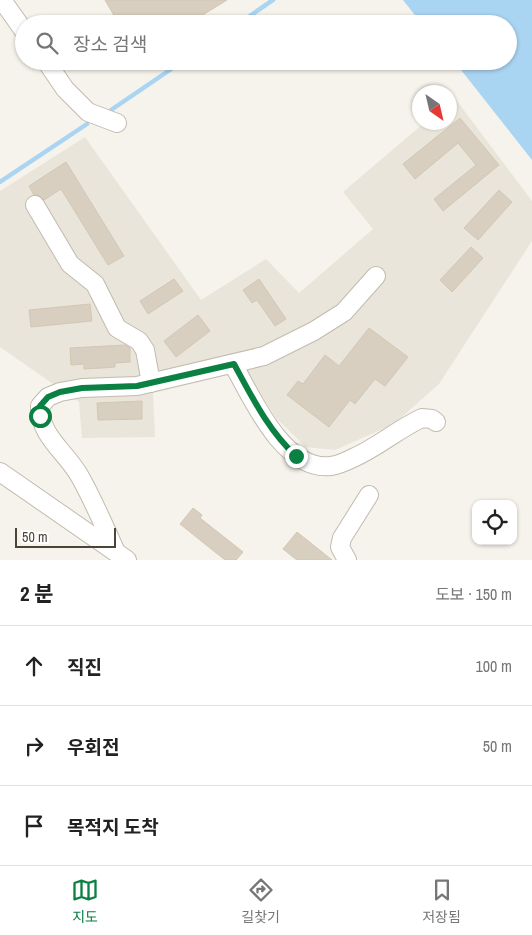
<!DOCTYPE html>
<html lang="ko">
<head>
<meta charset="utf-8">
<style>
  body { margin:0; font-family:"Archivo Narrow","Noto Sans KR",sans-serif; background:#f6f6f6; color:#222 }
  .controls { position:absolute; right:15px; bottom:15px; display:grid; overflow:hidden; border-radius:10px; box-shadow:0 1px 4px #0004 }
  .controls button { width:45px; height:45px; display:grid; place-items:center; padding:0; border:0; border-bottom:1px solid #e0e0e0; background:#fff; color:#222; font:25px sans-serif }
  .compass { position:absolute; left:412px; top:85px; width:45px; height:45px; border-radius:50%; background:#fff; box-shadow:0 1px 4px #0004; rotate:146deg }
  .scale { position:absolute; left:15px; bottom:12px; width:101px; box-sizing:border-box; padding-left:5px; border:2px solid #4b4439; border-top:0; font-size:14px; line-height:18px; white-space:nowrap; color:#4b4439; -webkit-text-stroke:4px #fff; paint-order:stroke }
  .stop { position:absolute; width:15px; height:15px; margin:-11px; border:4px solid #0b8043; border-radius:50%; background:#fff }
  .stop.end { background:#0b8043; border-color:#fff; box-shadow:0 1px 5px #0008 }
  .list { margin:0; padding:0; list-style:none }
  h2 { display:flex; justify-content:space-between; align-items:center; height:65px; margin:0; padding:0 20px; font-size:21px }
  h2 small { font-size:16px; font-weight:400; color:#767676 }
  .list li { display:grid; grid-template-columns:32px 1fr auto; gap:15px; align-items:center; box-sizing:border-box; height:80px; padding:0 20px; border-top:1px solid #e0e0e0 }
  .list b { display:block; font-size:19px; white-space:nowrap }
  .list em { font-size:16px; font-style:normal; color:#767676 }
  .icon { flex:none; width:28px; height:28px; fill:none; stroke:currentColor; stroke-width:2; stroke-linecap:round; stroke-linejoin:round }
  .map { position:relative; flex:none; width:532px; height:560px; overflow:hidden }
  .search { position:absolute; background:#fff; box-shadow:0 1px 4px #0004; left:15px; right:15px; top:15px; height:55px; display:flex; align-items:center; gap:12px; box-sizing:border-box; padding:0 18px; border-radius:28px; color:#767676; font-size:19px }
  .sheet { height:305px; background:#fff }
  nav { display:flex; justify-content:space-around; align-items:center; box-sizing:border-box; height:70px; border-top:1px solid #e0e0e0; background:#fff; font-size:14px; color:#767676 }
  nav a { display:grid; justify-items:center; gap:2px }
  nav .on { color:#0b8043 }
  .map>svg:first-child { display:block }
  .residential { fill:#eae5da }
  .water { fill:#a9d4f2 }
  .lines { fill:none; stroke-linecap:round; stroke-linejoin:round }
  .stream { stroke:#a9d4f2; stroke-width:4.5 }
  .building { fill:#d8cfc1; stroke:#d3c7b4 }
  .minor-casing { stroke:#c2bbae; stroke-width:20 }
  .minor { stroke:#fff; stroke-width:18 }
  .route { stroke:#0b8043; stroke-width:6 }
</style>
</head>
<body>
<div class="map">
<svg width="532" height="560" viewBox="0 0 532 560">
  <rect width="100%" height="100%" fill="#f6f3ec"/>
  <!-- residential -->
  <path class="residential" d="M454 97 532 201V241L439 384 394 424 335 450 306 447 277 419 245 371 153 393 155 437 82 438 79 402 0 347V191L85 137 201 300 266 259 299 293 373 229 343 192 424 123 450 122V101Z"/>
  <!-- water -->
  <path class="water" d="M403 0H532V160L454 61H508V24H422Z"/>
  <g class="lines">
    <!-- stream -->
    <g class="stream">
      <path d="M238 24 273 0"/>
      <path d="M111 110 183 61"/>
      <path d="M0 182 87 124"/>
    </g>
  </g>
  <!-- building -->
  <g class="building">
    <path d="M105 0H227L188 24H119Z"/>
    <path d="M460 118 499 165 443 211 434 199 476 165 458 143 415 179 403 164Z"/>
    <path d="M66 162 124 256 108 265 61 189 44 200 40 196 34 195 29 186Z"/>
    <path d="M499 190 512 202 478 240 464 228Z"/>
    <path d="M471 247 483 258 452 292 440 280Z"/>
    <path d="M174 279 183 291 148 314 140 301Z"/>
    <path d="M259 279 286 319 275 326 257 300 252 303 243 290Z"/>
    <path d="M90 304 92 321 31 327 29 310Z"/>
    <path d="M198 315 210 331 176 357 164 341Z"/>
    <path d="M369 328 408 357 385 386 375 379 355 404 350 400 329 427 287 395 298 381 303 384 325 355 339 366Z"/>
    <path d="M125 345 130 348V362L115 363V367L102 368 84 369V364L71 365 70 348Z"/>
    <path d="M142 401V419L98 420 97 403Z"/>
    <path d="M193 508 202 515 200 518 243 552 236 560H225L180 524Z"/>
    <path d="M297 532 332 560H297L283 549Z"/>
  </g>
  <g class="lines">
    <defs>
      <g id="minor">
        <path d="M2 0 24 31"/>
        <path d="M46 61 65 89 88 112 117 123"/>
        <path d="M35 205 70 264 95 284 117 328 139 341 145 350 151 383"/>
        <path d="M233 364C252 398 284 472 331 466 338 465 347 461 353 458 378 447 398 429 422 418L432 419 436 422"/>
        <path d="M0 472 127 560"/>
        <path d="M116 552C104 526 93 499 79 475 65 451 39 435 40 406L48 397 60 392 82 388 137 386 264 356 314 331 344 312 376 276"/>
        <path d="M347 560 340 547 342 538 369 495"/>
      </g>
    </defs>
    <!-- minor casing -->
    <use href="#minor" class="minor-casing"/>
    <!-- minor -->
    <use href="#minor" class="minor"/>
  </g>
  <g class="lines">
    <!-- route -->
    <path class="route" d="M40 416V406L48 397 60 392 82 388 137 386 234 364C252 397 268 430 296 456"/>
  </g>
</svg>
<div class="controls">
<button><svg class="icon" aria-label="locate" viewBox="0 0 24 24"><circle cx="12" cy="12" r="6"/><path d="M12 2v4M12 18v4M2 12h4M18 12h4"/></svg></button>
</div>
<svg class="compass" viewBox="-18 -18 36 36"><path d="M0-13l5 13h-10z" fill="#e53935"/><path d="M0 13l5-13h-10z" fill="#767676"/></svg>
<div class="scale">50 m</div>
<div class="stop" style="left:40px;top:416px"></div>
<div class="stop end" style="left:296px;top:456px"></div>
<div class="search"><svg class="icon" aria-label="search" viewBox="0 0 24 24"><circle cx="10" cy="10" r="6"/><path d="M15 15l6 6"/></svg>장소 검색</div>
</div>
<section class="sheet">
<h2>2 분<small>도보 · 150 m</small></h2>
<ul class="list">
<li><svg class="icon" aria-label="ahead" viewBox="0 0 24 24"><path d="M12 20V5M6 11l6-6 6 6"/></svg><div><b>직진</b></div><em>100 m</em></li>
<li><svg class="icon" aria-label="right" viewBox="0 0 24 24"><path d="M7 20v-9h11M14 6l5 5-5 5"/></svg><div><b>우회전</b></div><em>50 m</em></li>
<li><svg class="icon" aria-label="arrive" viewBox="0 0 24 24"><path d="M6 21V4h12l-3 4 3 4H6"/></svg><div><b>목적지 도착</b></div></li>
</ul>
</section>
<nav>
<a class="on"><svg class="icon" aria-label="map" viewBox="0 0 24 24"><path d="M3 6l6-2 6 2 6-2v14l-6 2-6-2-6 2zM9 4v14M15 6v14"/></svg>지도</a>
<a><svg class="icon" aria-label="directions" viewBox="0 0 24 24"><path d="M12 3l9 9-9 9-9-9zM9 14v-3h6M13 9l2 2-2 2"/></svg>길찾기</a>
<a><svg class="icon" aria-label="saved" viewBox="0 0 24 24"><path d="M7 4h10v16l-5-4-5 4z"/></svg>저장됨</a>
</nav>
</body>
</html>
